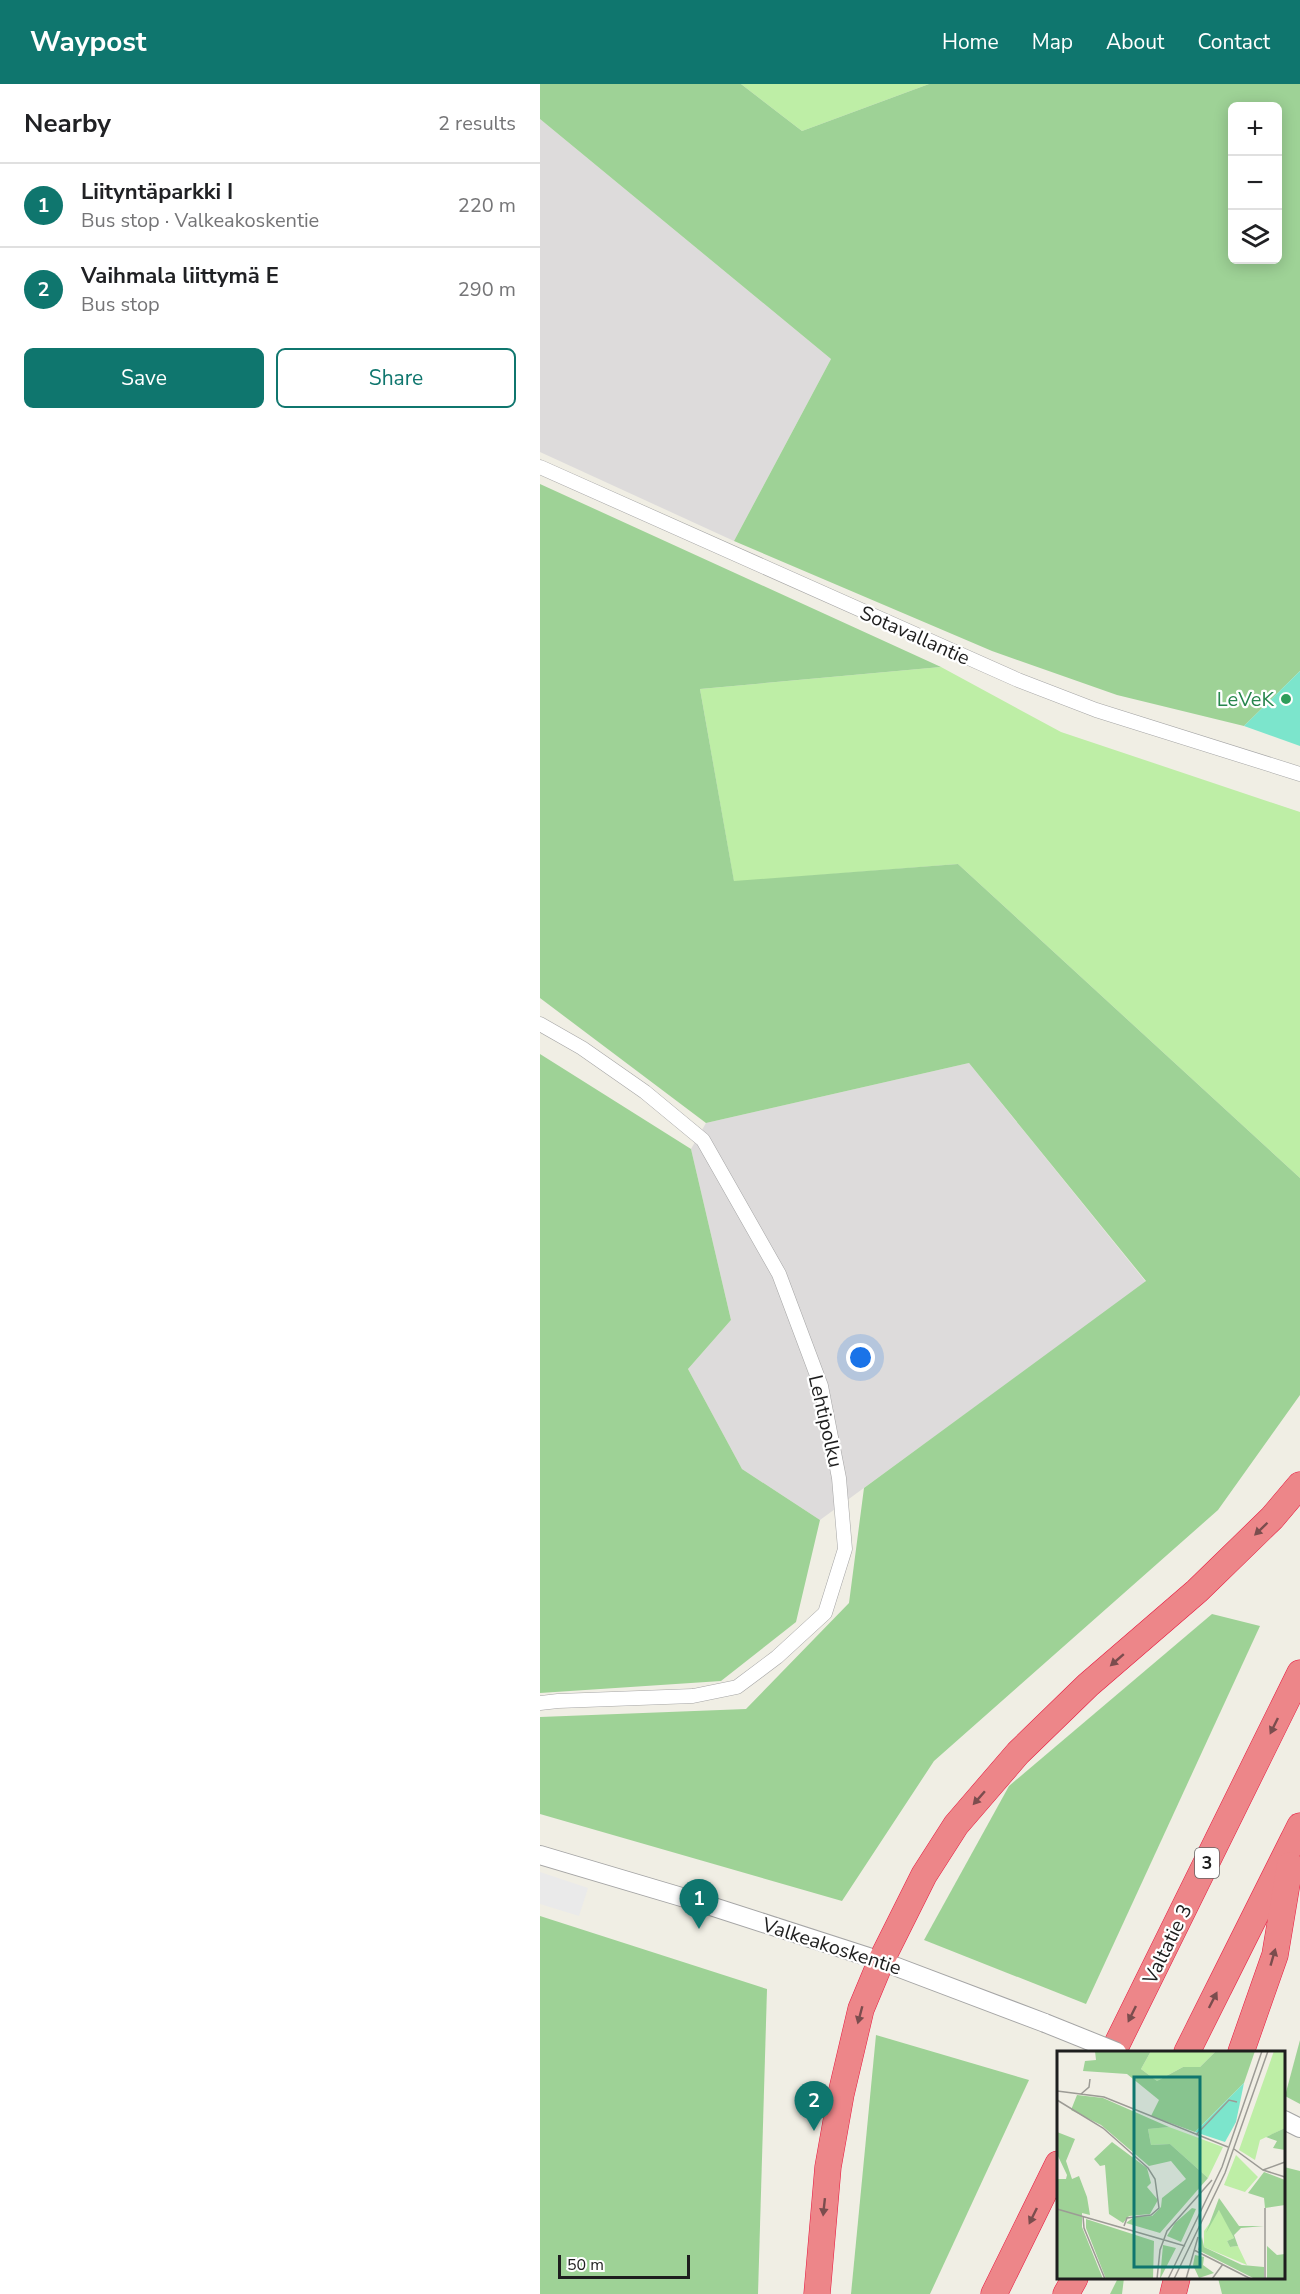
<!DOCTYPE html>
<html lang="en">
<head>
<meta charset="utf-8">
<style>
  body { margin:0; font-family:"Nunito Sans",sans-serif; background:#f2f2f2; color:#202124 }
  .controls { position:absolute; right:18px; top:18px; display:grid; overflow:hidden; border-radius:9px; box-shadow:0 3px 15px #0003 }
  .controls button { width:54px; height:54px; display:grid; place-items:center; padding:0; border:0; border-bottom:2px solid #e0e0e0; background:#fff; color:#202124; font:30px sans-serif }
  .scale { position:absolute; left:18px; bottom:15px; width:132px; box-sizing:border-box; padding-left:6px; border:3px solid #1e1e1e; border-top:0; font-size:16px; line-height:21px; white-space:nowrap; color:#1e1e1e; -webkit-text-stroke:4px #fff; paint-order:stroke }
  .you { position:absolute; left:321px; top:1274px; width:21px; height:21px; margin:-15px; border:4px solid #fff; border-radius:50%; background:#1a73e8; box-shadow:0 0 0 9px #1a73e833 }
  .badge { display:grid; place-items:center; width:39px; height:39px; border-radius:50%; background:#0f766e; color:#fff; font-size:20px; font-weight:700 }
  .pin { position:absolute; translate:-50% -50px; filter:drop-shadow(0 2px 3px #0008) }
  .pin::after { content:''; position:absolute; top:32px; width:21px; height:18px; background:inherit; clip-path:polygon(0 0,100% 0,50% 100%) }
  .list { margin:0; padding:0; list-style:none }
  h2 { display:flex; justify-content:space-between; align-items:center; height:78px; margin:0; padding:0 24px; font-size:26px }
  h2 small { font-size:20px; font-weight:400; color:#757577 }
  .list li { display:grid; grid-template-columns:39px 1fr auto; gap:18px; align-items:center; box-sizing:border-box; height:84px; padding:0 24px; border-top:2px solid #e0e0e0 }
  .list b { display:block; font-size:22px; white-space:nowrap }
  .list p { margin:0; font-size:20px; white-space:nowrap; color:#757577 }
  .list em { font-size:20px; font-style:normal; color:#757577 }
  .actions { display:flex; gap:12px; padding:18px 24px }
  .actions a { flex:1; padding:14px 0; border:2px solid #0f766e; border-radius:9px; text-align:center; font-size:21px; color:#0f766e }
  .actions .main { background:#0f766e; color:#fff }
  .icon { flex:none; width:33px; height:33px; fill:none; stroke:currentColor; stroke-width:2; stroke-linecap:round; stroke-linejoin:round }
  .map { position:relative; flex:none; width:760px; height:2210px; overflow:hidden }
  header { display:flex; align-items:center; gap:36px; box-sizing:border-box; height:84px; padding:0 30px; background:#0f766e; color:#fff }
  header strong { font-size:28px }
  nav { display:flex; gap:33px; margin-inline-start:auto; font-size:21px }
  main { display:flex }
  aside { flex:1; background:#fff }
  .map>svg:first-child { display:block }
  .residential { fill:#dddbdb }
  .grass { fill:#beeea6 }
  .forest { fill:#9ed296; fill-rule:evenodd }
  .pitch { fill:#7ce5cc }
  .parking { fill:#eaeaea }
  .lines { fill:none; stroke-linecap:round; stroke-linejoin:round }
  .minor-casing { stroke:#a5a5a5; stroke-width:15 }
  .tertiary-casing { stroke:#a5a5a5; stroke-width:20 }
  .motorway-casing { stroke:#e7183f; stroke-width:27 }
  .minor { stroke:#fff; stroke-width:14 }
  .tertiary { stroke:#fff; stroke-width:18 }
  .motorway { stroke:#ed8689; stroke-width:26 }
  .tertiary-bridge-casing { stroke:#a5a5a5; stroke-width:20; stroke-linecap:butt }
  .tertiary-bridge { stroke:#fff; stroke-width:18 }
  .oneway { fill:#7b4d4e }
  .leisure-dot { fill:#2e9e5b; stroke:#fff; stroke-width:2 }
  .labels { text-anchor:middle; stroke-width:4.5; stroke-linejoin:round; paint-order:stroke }
  .shield { fill:#fff; stroke:#626262; stroke-width:1.5 }
  .shield-label { font-size:18px; font-weight:bold; fill:#1e1e1e }
  .street-label { font-size:20px; fill:#1e1e1e; stroke:#fff }
  .leisure-label { font-size:20px; fill:#27864d; stroke:#fff; text-anchor:end }
  .inset-road { fill:none; stroke:#9c9b95; stroke-width:1.5 }
  .view { fill:#0f766e; fill-opacity:0.15; stroke:#0f766e; stroke-width:3 }
  .inset-edge { fill:none; stroke:#1e1e1e; stroke-width:3 }
</style>
</head>
<body>
<header>
<strong>Waypost</strong>
<nav><a>Home</a><a>Map</a><a>About</a><a>Contact</a></nav>
</header>
<main>
<aside>
<h2>Nearby<small>2 results</small></h2>
<ul class="list">
<li><span class="badge">1</span><div><b>Liityntäparkki I</b><p>Bus stop · Valkeakoskentie</p></div><em>220 m</em></li>
<li><span class="badge">2</span><div><b>Vaihmala liittymä E</b><p>Bus stop</p></div><em>290 m</em></li>
</ul>
<div class="actions"><a class="main">Save</a><a>Share</a></div>
</aside>
<div class="map">
<svg width="760" height="2210" viewBox="0 0 760 2210">
  <rect width="100%" height="100%" fill="#f0eee4"/>
  <!-- residential -->
  <g class="residential">
    <path d="M0 35 291 275 194 457 0 368Z"/>
    <path d="M429 979 606 1198 280 1436 202 1385 148 1285 191 1236 151 1065 166 1039Z"/>
  </g>
  <!-- grass -->
  <g class="grass">
    <path d="M201 0H389L262 47Z"/>
    <path d="M401 583 521 648 760 728V1094L418 780 194 798 160 605Z"/>
  </g>
  <!-- forest -->
  <g class="forest">
    <path d="M0 0H201L262 47 389 0H760V587L704 642 577 611 452 567 194 457 291 275 0 35ZM692 22H738V176H692Z"/>
    <path d="M0 400 401 583 160 605 194 797 418 780 760 1094V1311L678 1426 394 1677 302 1817 0 1730V1633L206 1625 309 1519 324 1404 606 1197 429 979 166 1039 0 914Z"/>
    <path d="M0 970 151 1065 191 1236 148 1285 202 1385 280 1436 256 1538 181 1597 0 1609Z"/>
    <path d="M672 1530 720 1542 546 1920 384 1856 469 1702Z"/>
    <path d="M0 1832 227 1905 218 2210H0Z"/>
    <path d="M336 1951 489 1996 390 2210H311Z"/>
    <path d="M760 1956V2020L745 2012Z"/>
    <path d="M744 2083 760 2087V2210H682L678 2194H744Z"/>
    <path d="M578 2194H584L582 2210H570Z"/>
  </g>
  <!-- pitch -->
  <path class="pitch" d="M760 587V662L704 642Z"/>
  <!-- parking -->
  <path class="parking" d="M0 1788 48 1804 39 1832 0 1820Z"/>
  <g class="lines">
    <defs>
      <g id="minor">
        <path d="M0 383 478 596 556 626 760 690"/>
        <path d="M0 940 42 964 105 1008 163 1056 239 1190 281 1302 299 1394 305 1465 285 1529 237 1573 197 1603 153 1612 18 1617 0 1619"/>
      </g>
      <g id="tertiary">
        <path d="M0 1771 155 1817 341 1877 505 1939"/>
        <path d="M744 2036 760 2044"/>
      </g>
      <g id="motorway">
        <path d="M573 1968 760 1589"/>
        <path d="M647 1968 760 1742"/>
        <path d="M701 1968 735 1871 750 1781"/>
        <path d="M277 2210 288 2083 301 2010 321 1925 341 1877 384 1791 416 1741 478 1669 548 1601 657 1507 732 1434 760 1401"/>
        <path d="M454 2210 518 2080"/>
        <path d="M526 2210 535 2194"/>
        <path d="M633 2210 637 2194"/>
      </g>
    </defs>
    <!-- minor casing -->
    <use href="#minor" class="minor-casing"/>
    <!-- tertiary casing -->
    <use href="#tertiary" class="tertiary-casing"/>
    <!-- motorway casing -->
    <use href="#motorway" class="motorway-casing"/>
    <!-- minor -->
    <use href="#minor" class="minor"/>
    <!-- tertiary -->
    <use href="#tertiary" class="tertiary"/>
    <!-- motorway -->
    <use href="#motorway" class="motorway"/>
    <defs>
      <path id="tertiary-bridge" d="M505 1939 577 1968"/>
    </defs>
    <!-- tertiary-bridge casing -->
    <use href="#tertiary-bridge" class="tertiary-bridge-casing"/>
    <!-- tertiary-bridge -->
    <use href="#tertiary-bridge" class="tertiary-bridge"/>
  </g>
  <!-- one-way arrows -->
  <defs><path id="oneway-solid" d="M-6-.8H1V-3.2L6.5 0L1 3.2V.8H-6Z" transform="scale(1.5)"/></defs>
  <g class="oneway">
    <use href="#oneway-solid" transform="translate(721 1445) rotate(136)"/>
    <use href="#oneway-solid" transform="translate(577 1576) rotate(139)"/>
    <use href="#oneway-solid" transform="translate(734 1642) rotate(116)"/>
    <use href="#oneway-solid" transform="translate(439 1714) rotate(131)"/>
    <use href="#oneway-solid" transform="translate(733 1873) rotate(-74)"/>
    <use href="#oneway-solid" transform="translate(673 1916) rotate(-63)"/>
    <use href="#oneway-solid" transform="translate(592 1930) rotate(116)"/>
    <use href="#oneway-solid" transform="translate(320 1931) rotate(105)"/>
    <use href="#oneway-solid" transform="translate(284 2123) rotate(96)"/>
    <use href="#oneway-solid" transform="translate(493 2132) rotate(116)"/>
  </g>
  <!-- markers -->
  <circle class="leisure-dot" cx="746" cy="615" r="6"/>
  <g class="labels">
    <!-- shield labels -->
    <rect class="shield" x="655" y="1764" width="24" height="30" rx="4.5"/>
    <g class="shield-label">
      <text x="667" y="1785">3</text>
    </g>
    <!-- street labels -->
    <g class="street-label">
      <text transform="translate(375 551) rotate(24)" y="7">Sotavallantie</text>
      <text transform="translate(286 1337) rotate(77)" y="7">Lehtipolku</text>
      <text transform="translate(627 1860) rotate(-64)" y="7">Valtatie 3</text>
      <text transform="translate(292 1862) rotate(18)" y="7">Valkeakoskentie</text>
    </g>
    <!-- leisure labels -->
    <g class="leisure-label">
      <text x="734" y="622">LeVeK</text>
    </g>
  </g>
  <!-- overview -->
  <g transform="translate(517 1967)">
    <rect width="228" height="228" fill="#f0eee4"/>
    <path d="M94 0H159L143 16H126L100 30 84 18ZM217 0H228V77L203 89 198 109 182 99ZM112 76 166 96 151 127 113 93 94 94 91 78ZM179 104 201 126 188 141 167 134ZM163 158 177 187 170 190 173 196 181 195 190 214 147 196V180Z" fill="#beeea6"/>
    <path d="M38 0H94L84 18 100 30 126 16H143L159 0H198L187 32 138 81 94 65 102 49 70 23 26 20 28 10 39 9ZM20 44 46 47 112 76 91 78 94 94 113 93 151 127 103 182 69 172 77 166 95 165 104 156 105 147 129 128 114 110 92 115 44 74 14 59ZM228 77V99L216 97 220 90 209 86ZM0 81 18 88 9 110 15 128 22 125 30 146 33 164 25 162V176L46 228H0V128H9L10 124 0 103ZM55 91 90 117 94 132 90 136 101 149 93 163 72 165 66 172 52 163 48 114 43 115 37 108ZM207 121 228 129V154L208 157 207 147 191 142ZM162 147 182 175H207L184 177 177 184 181 195 173 196 170 190 177 187 162 159 149 182ZM135 157 139 158 124 191 110 185 118 172ZM29 168 97 190 96 228H49L29 177ZM145 186 147 196 185 214 207 216V228H198L141 199ZM106 194 119 197 103 228ZM210 195 220 204 228 203V228H210ZM138 204 147 206 146 214 157 222 142 227 136 214Z" fill="#9ed296"/>
    <path d="M187 32 179 71 168 91 138 81Z" fill="#7ce5cc"/>
    <path class="inset-road" d="M0 40 47 46 171 96M24 43 32 36 33 28M0 49 46 77 91 117 98 128 102 157 94 164 70 167 67 175M139 84 172 49 180 51M177 98 206 119 228 126M206 119 228 111M208 157V228M0 158 128 195M26 165 27 177 48 228M137 199 194 228M100 228 103 199 110 180 155 129M111 228 165 116 205 0M117 228 168 122 211 0M129 228 141 186M155 228 166 213"/>
    <path class="view" d="M77 26H143V216H77Z"/>
    <rect width="228" height="228" class="inset-edge"/>
  </g>
</svg>
<div class="controls">
<button>+</button>
<button>−</button>
<button><svg class="icon" aria-label="layers" viewBox="0 0 24 24"><path d="M12 4l9 5-9 5-9-5zM3 14l9 5 9-5"/></svg></button>
</div>
<div class="scale">50 m</div>
<div class="you"></div>
<div class="pin badge" style="left:159px;top:1845px">1</div>
<div class="pin badge" style="left:274px;top:2047px">2</div>
</div>
</main>
</body>
</html>
